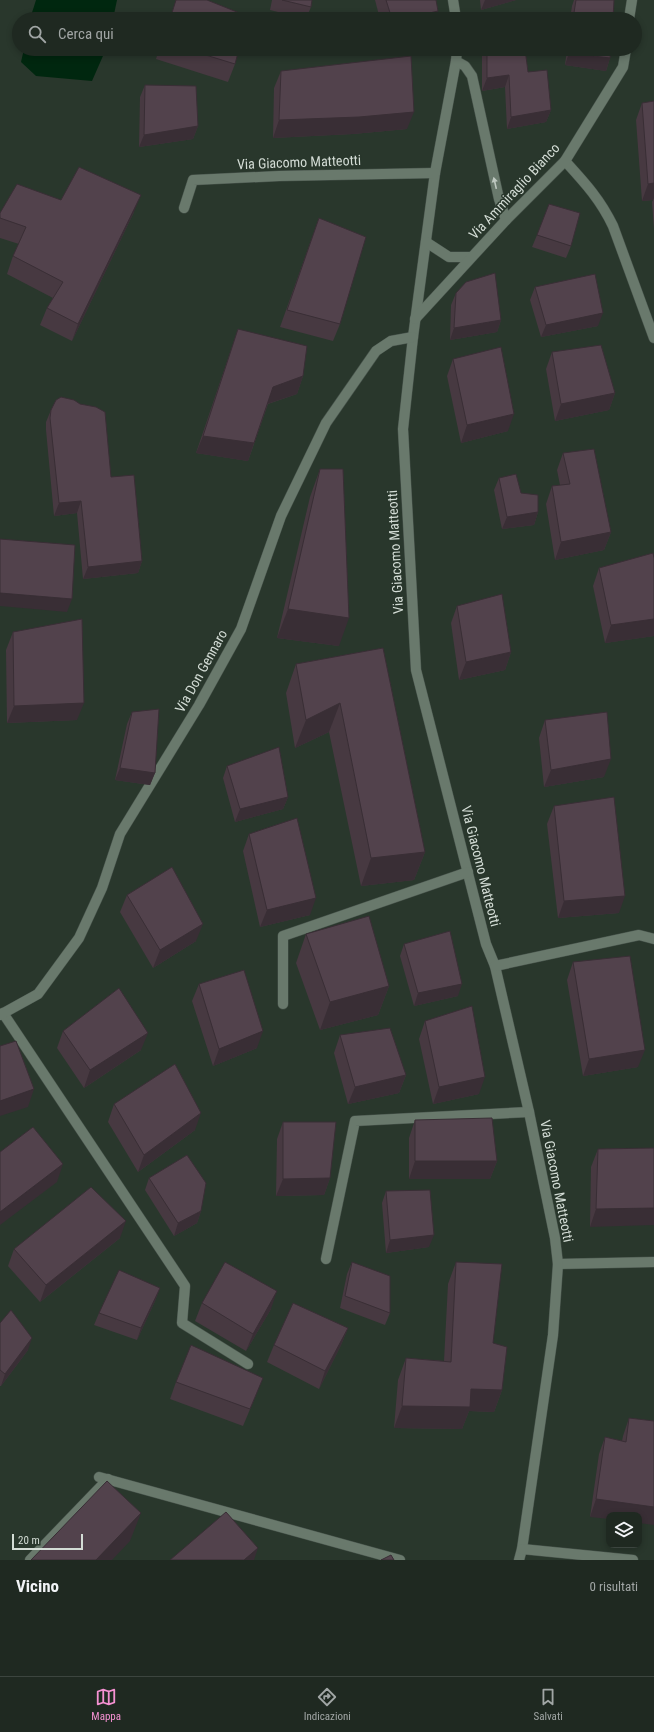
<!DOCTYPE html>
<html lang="it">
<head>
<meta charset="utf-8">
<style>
  body { margin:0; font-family:"Roboto Condensed",sans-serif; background:#2c352e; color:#f1f3f6 }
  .controls { position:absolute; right:12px; bottom:12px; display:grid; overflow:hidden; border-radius:8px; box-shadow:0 2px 6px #0003 }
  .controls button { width:36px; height:36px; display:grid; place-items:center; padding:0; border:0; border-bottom:1px solid #3c453f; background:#1f2921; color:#f1f3f6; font:20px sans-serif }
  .scale { position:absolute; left:12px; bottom:10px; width:71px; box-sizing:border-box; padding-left:4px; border:2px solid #d3dcd5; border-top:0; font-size:11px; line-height:14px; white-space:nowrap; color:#d3dcd5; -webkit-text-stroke:3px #29372c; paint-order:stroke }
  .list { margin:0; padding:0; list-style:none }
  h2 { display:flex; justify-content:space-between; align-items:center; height:52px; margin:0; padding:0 16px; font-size:17px }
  h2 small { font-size:13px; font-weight:400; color:#a1a6a5 }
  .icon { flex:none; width:22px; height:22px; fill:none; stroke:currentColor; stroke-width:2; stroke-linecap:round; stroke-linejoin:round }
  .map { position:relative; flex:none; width:654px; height:1560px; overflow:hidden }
  .search { position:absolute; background:#1f2921; box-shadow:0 2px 6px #0003; left:12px; right:12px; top:12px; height:44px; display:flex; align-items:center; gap:10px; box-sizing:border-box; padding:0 14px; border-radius:22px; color:#a1a6a5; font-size:15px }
  .sheet { height:116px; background:#1f2921 }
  nav { display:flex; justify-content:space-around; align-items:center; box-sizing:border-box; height:56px; border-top:1px solid #3c453f; background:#1f2921; font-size:11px; color:#a1a6a5 }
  nav a { display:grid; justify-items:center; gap:2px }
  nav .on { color:#f591d2 }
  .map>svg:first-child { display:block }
  .water { fill:#00270f }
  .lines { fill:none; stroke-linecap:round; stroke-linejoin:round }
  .service-casing { stroke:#47534b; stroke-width:11 }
  .minor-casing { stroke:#47534b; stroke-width:11 }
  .service { stroke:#69796c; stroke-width:10 }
  .minor { stroke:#69796c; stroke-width:10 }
  .wall { fill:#473941 }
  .shaded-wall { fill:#392e35 }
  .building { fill:#52424c; stroke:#392e35 }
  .oneway { fill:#bec8c0 }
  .labels { text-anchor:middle; stroke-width:3; stroke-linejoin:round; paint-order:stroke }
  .street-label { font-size:14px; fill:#d3dcd5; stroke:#29372c }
</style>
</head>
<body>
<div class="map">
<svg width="654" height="1560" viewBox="0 0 654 1560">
  <rect width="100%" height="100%" fill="#29372c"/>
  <!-- water -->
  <g class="water">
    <path d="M36 0H117L113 19H30Z"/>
    <path d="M24 49H106L92 81 36 76 21 62Z"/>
  </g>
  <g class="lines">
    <defs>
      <path id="service" d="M558 1264 654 1262"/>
      <g id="minor">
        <path d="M453 0 456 19"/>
        <path d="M629 19 632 0"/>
        <path d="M457 49 456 61 435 173 413 337 403 429 416 670 486 944 495 966 529 1112 555 1238 558 1264 553 1335 522 1549 519 1560"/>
        <path d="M456 61 465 66 472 76 499 199 506 220"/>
        <path d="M565 161C585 183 600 199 613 226L654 338"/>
        <path d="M184 208 193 180 279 176 435 173"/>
        <path d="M426 242 449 257H471"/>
        <path d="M415 319 506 220 565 161 623 67 626 49"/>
        <path d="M495 966 639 935 654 939"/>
        <path d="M283 1004V936L468 872"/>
        <path d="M3 1013 185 1286 182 1323 248 1364"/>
        <path d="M0 1015 38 994 79 938 102 888 120 834 199 705 241 629 281 516 326 423 376 351 391 341 413 337"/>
        <path d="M326 1259 355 1121 529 1112"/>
        <path d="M99 1477 400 1560"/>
        <path d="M522 1549 633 1560"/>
        <path d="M30 1560 108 1479"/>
      </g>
    </defs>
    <!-- service casing -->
    <use href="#service" class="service-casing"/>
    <!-- minor casing -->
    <use href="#minor" class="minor-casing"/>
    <!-- service -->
    <use href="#service" class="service"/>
    <!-- minor -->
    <use href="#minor" class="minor"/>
  </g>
  <!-- wall -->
  <g class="wall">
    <path d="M272 0H312L311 7 306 19 270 10Z"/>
    <path d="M375 0H436L435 19H380Z"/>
    <path d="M480 0H516L481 10Z"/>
    <path d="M574 0H614L613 19H570L572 6Z"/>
    <path d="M159 49H239L235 64 228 82 156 59Z"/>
    <path d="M485 49H525L528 72 551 110 546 122 507 129 505 87 482 91V56Z"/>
    <path d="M567 49H611L610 58 606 71 565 65Z"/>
    <path d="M281 71 407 129 353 134 273 138 274 88Z"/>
    <path d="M145 85 198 126 193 139 139 147 140 97Z"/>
    <path d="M654 101V229L652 202 653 200 642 201 636 120 642 103Z"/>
    <path d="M61 200 134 212 72 341 40 325 47 308 53 298 7 274 13 256 19 244 0 238V213Z"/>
    <path d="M319 218 340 324 333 341 280 327Z"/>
    <path d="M537 235 571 246 566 258 532 247Z"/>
    <path d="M535 287 598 326 541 337 530 300Z"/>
    <path d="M456 293 501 320 497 332 450 340 451 305Z"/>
    <path d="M238 329 303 376 297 394 268 404 248 461 196 453Z"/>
    <path d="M552 352 615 393 609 410 555 421 546 369Z"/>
    <path d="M453 359 508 431 461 443 447 376Z"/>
    <path d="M51 410 111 477 142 561 138 573 83 579 77 513 54 516 46 430V422Z"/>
    <path d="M563 453 611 532 604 550 555 560 546 504 552 486 560 485 557 470Z"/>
    <path d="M320 469 339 646 277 638 310 497Z"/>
    <path d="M499 478 538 512 534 525 502 529 494 490Z"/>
    <path d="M654 558V636L605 643 593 586 599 568Z"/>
    <path d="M457 606 511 652 505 670 459 680 451 623Z"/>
    <path d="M13 632 77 720 7 723 6 650Z"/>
    <path d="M383 648 425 852 414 880 361 886 329 732 295 748 286 693 296 664Z"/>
    <path d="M132 712 155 773 150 785 115 780 127 724Z"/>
    <path d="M545 720 604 777 544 787 539 738Z"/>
    <path d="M227 766 288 797 283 809 235 822 223 778Z"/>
    <path d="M554 806 619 913 558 918 547 824Z"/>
    <path d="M249 834 310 915 260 927 243 851Z"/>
    <path d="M127 895 196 941 153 968 120 912Z"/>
    <path d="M306 934 389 986 378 1015 320 1030 296 963Z"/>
    <path d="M404 944 458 996 414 1006 400 956Z"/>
    <path d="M573 962 638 1067 583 1076 567 980Z"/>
    <path d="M199 984 257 1048 213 1066 192 1001Z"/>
    <path d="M425 1021 479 1094 433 1104 419 1039Z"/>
    <path d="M63 1031 141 1050 84 1088 57 1048Z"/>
    <path d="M340 1035 406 1075 399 1093 348 1104 334 1053Z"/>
    <path d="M114 1104 195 1130 138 1172 108 1122Z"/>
    <path d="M415 1120 497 1161 490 1179H409V1138Z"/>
    <path d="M283 1122 330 1178 324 1195 276 1196 277 1139Z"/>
    <path d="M654 1148 590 1227 591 1167 598 1149Z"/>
    <path d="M149 1178 201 1211 197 1223 174 1236 145 1190Z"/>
    <path d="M386 1191 429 1247 386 1253 382 1203Z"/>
    <path d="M120 1238 40 1302 8 1266 14 1249Z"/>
    <path d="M352 1262 390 1313 385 1325 340 1308 347 1274Z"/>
    <path d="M456 1262 493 1343 502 1390 494 1412 469 1411 462 1429 394 1428 398 1380 406 1358 444 1361 448 1284Z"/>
    <path d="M160 1288 155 1301 137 1340 94 1325 99 1313Z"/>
    <path d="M202 1303 271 1309 246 1351 195 1321Z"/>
    <path d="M0 1323 28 1350 1 1386H0Z"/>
    <path d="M348 1328 341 1345 319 1389 267 1362 274 1345Z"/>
    <path d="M176 1382 256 1395 243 1426 170 1399Z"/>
    <path d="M629 1418 654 1421 590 1517 599 1454 605 1437 622 1441 623 1436Z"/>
  </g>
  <!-- shaded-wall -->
  <g class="shaded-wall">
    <path d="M485 0H516L481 10Z"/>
    <path d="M438 11 435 19H404Z"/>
    <path d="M569 53 610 58 606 71 565 65Z"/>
    <path d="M509 75 505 87 482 91 487 78Z"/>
    <path d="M551 110 546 122 507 129 511 117Z"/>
    <path d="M414 112 407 129 353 134 273 138 279 120Z"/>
    <path d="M198 126 193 139 139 147 144 135Z"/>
    <path d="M654 183V198L653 200 642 201 648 184Z"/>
    <path d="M141 195 134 212 72 341 78 324Z"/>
    <path d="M603 313 598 326 541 337 546 325Z"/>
    <path d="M501 320 497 332 450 340 454 328Z"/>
    <path d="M303 376 297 394 267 404 273 387Z"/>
    <path d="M615 393 609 410 555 421 561 404Z"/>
    <path d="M514 414 508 431 461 443 467 425Z"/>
    <path d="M203 436 254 443 248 461 196 453Z"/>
    <path d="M81 501 77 513 54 516 59 503Z"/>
    <path d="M538 512 534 525 502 529 507 517Z"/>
    <path d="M611 532 604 550 555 560 561 542Z"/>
    <path d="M142 561 138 573 83 579 88 567Z"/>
    <path d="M0 593 72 599 67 612 0 606Z"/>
    <path d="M288 609 349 618 339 646 277 638Z"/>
    <path d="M654 619V636L605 643 611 625Z"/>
    <path d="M511 652 505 670 459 680 466 662Z"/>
    <path d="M84 703 77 720 7 723 14 706Z"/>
    <path d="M340 703 329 732 295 748 306 720Z"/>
    <path d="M611 759 604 777 544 787 551 770Z"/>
    <path d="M120 768 155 773 150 785 115 780Z"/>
    <path d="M288 797 283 809 235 822 240 809Z"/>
    <path d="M425 852 414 880 361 886 371 858Z"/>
    <path d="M625 896 619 913 558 918 564 901Z"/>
    <path d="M316 898 310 915 260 927 267 910Z"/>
    <path d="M203 924 196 941 153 968 160 950Z"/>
    <path d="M462 984 458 996 414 1006 418 993Z"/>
    <path d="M389 986 378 1015 320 1030 330 1002Z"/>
    <path d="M263 1031 257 1048 213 1066 219 1049Z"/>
    <path d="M148 1033 141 1050 84 1088 90 1070Z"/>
    <path d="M645 1050 638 1067 583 1076 589 1059Z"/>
    <path d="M406 1075 399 1093 348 1104 355 1087Z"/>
    <path d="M485 1077 479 1094 433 1104 439 1087Z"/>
    <path d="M34 1089 28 1107 0 1116V1101Z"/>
    <path d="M201 1113 195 1130 138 1172 144 1155Z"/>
    <path d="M415 1161H497L490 1179H409Z"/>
    <path d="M63 1164 57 1182 0 1225V1212Z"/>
    <path d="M330 1178 324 1195 276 1196 283 1179Z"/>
    <path d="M654 1208V1225L590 1227 596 1209Z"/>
    <path d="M201 1211 197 1223 174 1236 178 1223Z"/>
    <path d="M126 1221 120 1238 40 1302 46 1285Z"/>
    <path d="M434 1235 429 1247 386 1253 390 1240Z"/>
    <path d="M160 1288 155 1301 137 1340 141 1328Z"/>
    <path d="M277 1291 271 1309 246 1351 253 1334Z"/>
    <path d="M348 1328 341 1345 319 1389 325 1371Z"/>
    <path d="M32 1338 28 1350 1 1386 5 1374Z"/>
    <path d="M471 1389 502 1390 494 1412 469 1411 462 1429 394 1428 402 1406Z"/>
    <path d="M596 1499 654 1507V1525L639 1523V1515H609V1519L590 1517Z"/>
    <path d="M141 1513 130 1541 112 1560H96Z"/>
    <path d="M258 1548 254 1560H244Z"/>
  </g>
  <!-- building -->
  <g class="building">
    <path d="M176 0H207L247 16V19H170Z"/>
    <path d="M282 0H312L311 7Z"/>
    <path d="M386 0H436L438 11 404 19H392Z"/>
    <path d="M576 0H614L613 19H573Z"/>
    <path d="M186 49H239L235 64Z"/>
    <path d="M487 49H525L528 72 547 70 551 110 511 117 509 75 487 78Z"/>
    <path d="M570 49H611L610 58 569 53Z"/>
    <path d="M411 56 414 112 359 117 279 120 281 71Z"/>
    <path d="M145 85 196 86 198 126 144 135Z"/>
    <path d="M654 101V183L648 184 642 103Z"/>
    <path d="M79 167 141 195 78 324 47 308 63 282 13 256 26 227 0 218V213L17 184 61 200Z"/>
    <path d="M549 204 580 213 571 246 537 235Z"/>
    <path d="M319 218 366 237 340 324 287 310Z"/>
    <path d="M495 273 501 320 454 328 456 293 466 282Z"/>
    <path d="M595 274 603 313 546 325 535 287Z"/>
    <path d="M238 329 307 346 303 376 273 387 254 443 203 436Z"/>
    <path d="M601 345 615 393 561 404 552 352Z"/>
    <path d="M501 347 514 414 467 425 453 359Z"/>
    <path d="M61 397 74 400 80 404 96 407 105 412 111 477 134 475 142 561 88 567 81 501 59 503 50 418 51 410 56 400Z"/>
    <path d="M594 449 611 532 561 542 552 486 570 484 563 453Z"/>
    <path d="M320 469H343L349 618 288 609Z"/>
    <path d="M516 474 521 493 538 495V512L507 517 499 478Z"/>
    <path d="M0 539 75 545 72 599 0 593Z"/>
    <path d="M653 553 654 558V619L611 625 599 568Z"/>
    <path d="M502 594 511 652 466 662 457 606Z"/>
    <path d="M82 619 84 703 14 706 13 632Z"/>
    <path d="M383 648 425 852 371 858 340 703 306 720 296 664Z"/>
    <path d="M159 709 155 773 120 768 132 712Z"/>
    <path d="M607 712 611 759 551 770 545 720Z"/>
    <path d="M279 747 288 797 240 809 227 766Z"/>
    <path d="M614 797 625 896 564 901 554 806Z"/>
    <path d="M297 818 316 898 267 910 249 834Z"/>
    <path d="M172 867 203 924 160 950 127 895Z"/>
    <path d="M369 916 389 986 330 1002 306 934Z"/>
    <path d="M450 931 462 984 418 993 404 944Z"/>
    <path d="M630 956 645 1050 589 1059 573 962Z"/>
    <path d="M244 970 263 1031 219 1049 199 984Z"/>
    <path d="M119 988 148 1033 90 1070 63 1031Z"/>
    <path d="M472 1006 485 1077 439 1087 425 1021Z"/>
    <path d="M390 1028 406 1075 355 1087 340 1035Z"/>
    <path d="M16 1041 34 1089 0 1101V1046Z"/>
    <path d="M175 1064 201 1113 144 1155 114 1104Z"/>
    <path d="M492 1118 497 1161H415V1120Z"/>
    <path d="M283 1122H336L330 1178 283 1179Z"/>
    <path d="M33 1127 63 1164 0 1212V1152Z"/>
    <path d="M654 1148V1208L596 1209 598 1149Z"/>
    <path d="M187 1155 206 1183 201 1211 178 1223 149 1178Z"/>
    <path d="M91 1187 126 1221 46 1285 14 1249Z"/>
    <path d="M430 1190 434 1235 390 1240 386 1191Z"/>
    <path d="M225 1262 277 1291 253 1334 202 1303Z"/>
    <path d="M352 1262 390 1276V1313L345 1296Z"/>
    <path d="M456 1262 502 1264 493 1343 507 1347 502 1390 471 1389 470 1407 402 1406 406 1358 451 1362Z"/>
    <path d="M119 1270 160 1288 141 1328 99 1313Z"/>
    <path d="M293 1303 348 1328 325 1371 274 1345Z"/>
    <path d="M11 1310 32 1338 5 1374 0 1370V1323Z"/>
    <path d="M191 1345 263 1378 250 1409 176 1382Z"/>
    <path d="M629 1418 654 1421V1507L596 1499 605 1437 626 1442Z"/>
    <path d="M107 1481 141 1513 96 1560H31Z"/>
    <path d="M226 1512 258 1548 244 1560H170Z"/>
    <path d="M391 1555 394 1560H381Z"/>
  </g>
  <!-- one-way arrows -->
  <defs><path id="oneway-solid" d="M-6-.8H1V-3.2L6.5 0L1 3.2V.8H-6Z"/></defs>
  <use class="oneway" href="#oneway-solid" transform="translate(495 183) rotate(-103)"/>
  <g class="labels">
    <!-- street labels -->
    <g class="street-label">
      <text transform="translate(299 162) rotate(-2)" y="5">Via Giacomo Matteotti</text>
      <text transform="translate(514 191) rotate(-47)" y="5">Via Ammiraglio Bianco</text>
      <text transform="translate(395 552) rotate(-93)" y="5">Via Giacomo Matteotti</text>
      <text transform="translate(201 671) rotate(-61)" y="5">Via Don Gennaro</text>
      <text transform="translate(481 866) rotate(76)" y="5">Via Giacomo Matteotti</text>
      <text transform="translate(557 1181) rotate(79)" y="5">Via Giacomo Matteotti</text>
    </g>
  </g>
</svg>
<div class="controls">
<button><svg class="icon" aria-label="layers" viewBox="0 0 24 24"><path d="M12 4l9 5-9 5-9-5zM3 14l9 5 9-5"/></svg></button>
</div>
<div class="scale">20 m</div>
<div class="search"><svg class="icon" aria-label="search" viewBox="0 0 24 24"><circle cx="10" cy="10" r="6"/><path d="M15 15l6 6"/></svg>Cerca qui</div>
</div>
<section class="sheet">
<h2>Vicino<small>0 risultati</small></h2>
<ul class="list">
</ul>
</section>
<nav>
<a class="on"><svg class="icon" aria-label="map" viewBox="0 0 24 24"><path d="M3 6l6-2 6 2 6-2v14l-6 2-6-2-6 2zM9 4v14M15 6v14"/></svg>Mappa</a>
<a><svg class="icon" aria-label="directions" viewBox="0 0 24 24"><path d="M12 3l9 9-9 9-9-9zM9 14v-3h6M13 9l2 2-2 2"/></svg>Indicazioni</a>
<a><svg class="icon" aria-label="saved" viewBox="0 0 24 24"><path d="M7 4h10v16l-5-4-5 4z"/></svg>Salvati</a>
</nav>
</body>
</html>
